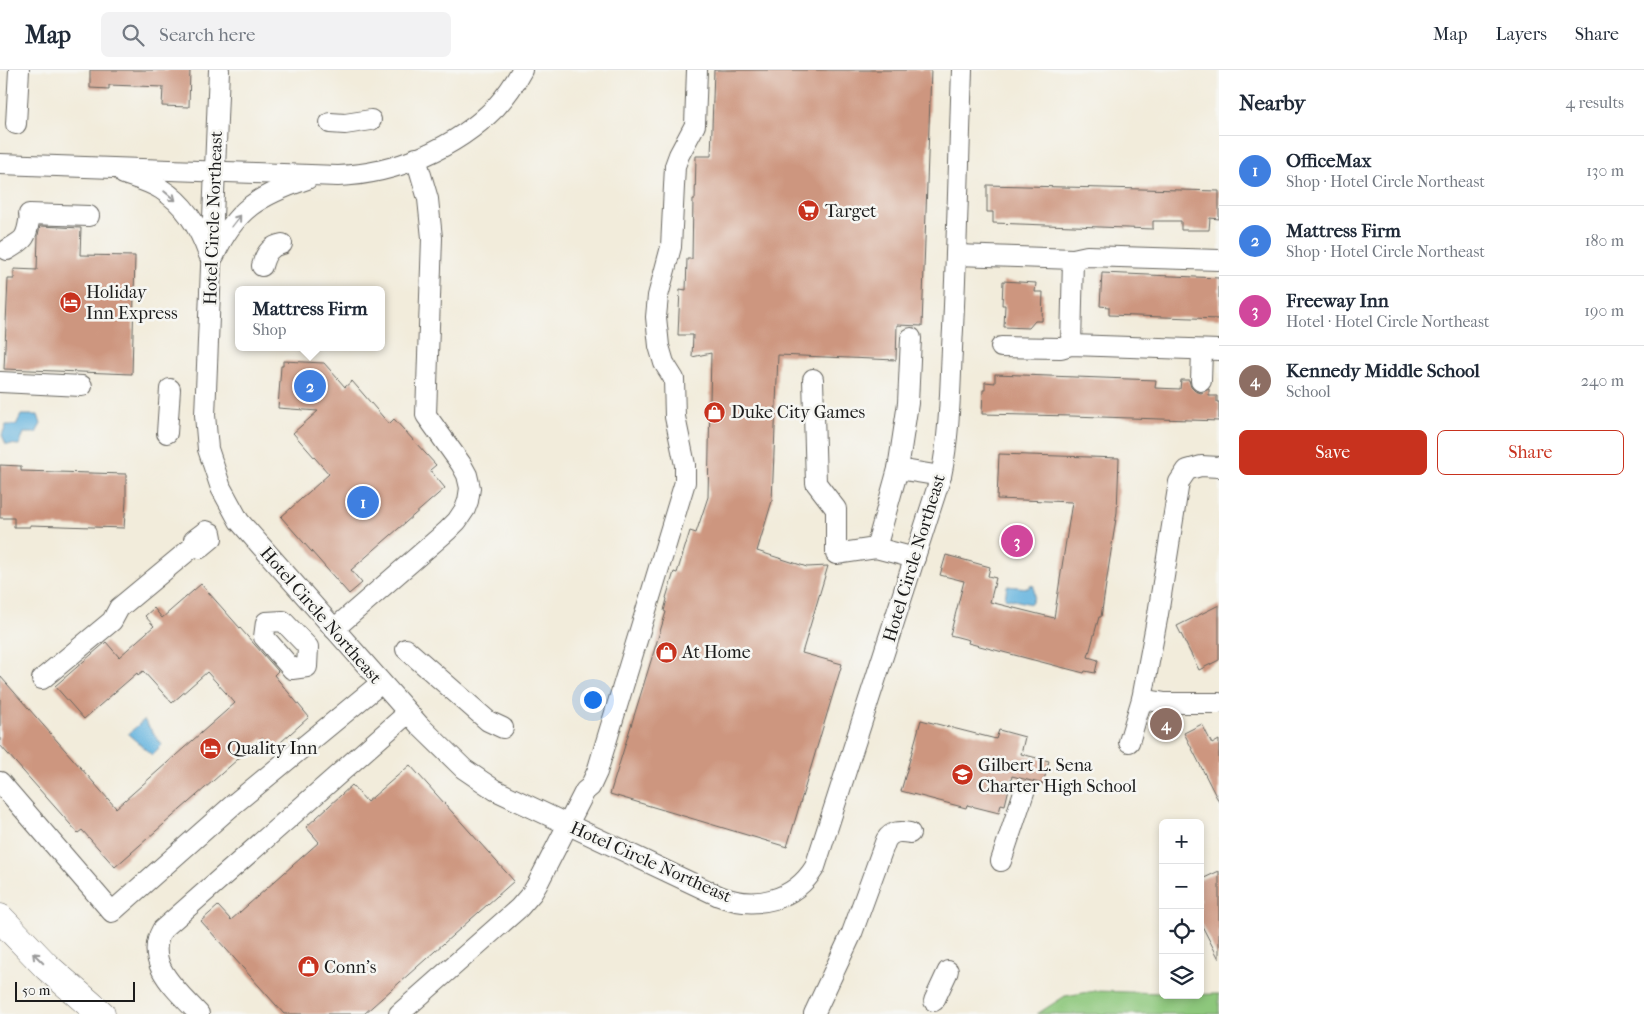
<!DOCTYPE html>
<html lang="en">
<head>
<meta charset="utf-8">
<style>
  body { margin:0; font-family:"IM FELL French Canon",serif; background:#f2f2f3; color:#1f2937 }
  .controls { position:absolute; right:15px; bottom:15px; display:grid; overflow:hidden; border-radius:8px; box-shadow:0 2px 8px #0003 }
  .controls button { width:45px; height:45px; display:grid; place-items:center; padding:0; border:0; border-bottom:1px solid #e0e1e3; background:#fff; color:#1f2937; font:25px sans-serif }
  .scale { position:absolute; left:15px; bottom:12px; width:120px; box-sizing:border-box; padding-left:5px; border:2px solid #1c1c1c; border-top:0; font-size:14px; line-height:18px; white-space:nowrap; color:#1c1c1c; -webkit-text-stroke:4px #f6f6f2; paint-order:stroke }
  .you { position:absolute; left:592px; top:629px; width:18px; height:18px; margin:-12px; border:4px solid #fff; border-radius:50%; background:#1a73e8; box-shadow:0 0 0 8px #1a73e833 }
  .badge { display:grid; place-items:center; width:32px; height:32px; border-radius:50%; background:#c8321e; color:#fff; font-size:16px; font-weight:700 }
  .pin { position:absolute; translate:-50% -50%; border:2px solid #fff; box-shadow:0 1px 5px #0006 }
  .popup { position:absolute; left:235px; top:216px; width:150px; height:65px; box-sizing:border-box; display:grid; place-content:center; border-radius:8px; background:#fff; filter:drop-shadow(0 1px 4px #0005); font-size:16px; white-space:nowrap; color:#747a83 }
  .popup b { font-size:19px; color:#1f2937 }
  .popup::after { content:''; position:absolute; left:50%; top:100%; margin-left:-10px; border:10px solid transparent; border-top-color:#fff }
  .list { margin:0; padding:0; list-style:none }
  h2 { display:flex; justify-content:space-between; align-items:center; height:65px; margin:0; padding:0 20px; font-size:21px }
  h2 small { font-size:16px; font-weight:400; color:#747a83 }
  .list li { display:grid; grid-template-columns:32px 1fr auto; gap:15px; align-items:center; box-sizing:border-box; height:70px; padding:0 20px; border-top:1px solid #e0e1e3 }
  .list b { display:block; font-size:19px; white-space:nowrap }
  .list p { margin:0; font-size:16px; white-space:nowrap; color:#747a83 }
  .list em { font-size:16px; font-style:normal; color:#747a83 }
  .actions { display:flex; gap:10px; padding:15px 20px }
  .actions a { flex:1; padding:11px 0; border:1px solid #c8321e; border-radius:8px; text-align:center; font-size:18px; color:#c8321e }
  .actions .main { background:#c8321e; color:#fff }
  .icon { flex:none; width:28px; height:28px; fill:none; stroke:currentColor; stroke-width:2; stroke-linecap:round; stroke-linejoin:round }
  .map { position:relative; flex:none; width:1219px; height:944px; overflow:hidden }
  header { display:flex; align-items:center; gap:30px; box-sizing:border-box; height:70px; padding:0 25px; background:#fff; border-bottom:1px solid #e0e1e3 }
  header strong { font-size:24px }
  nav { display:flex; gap:28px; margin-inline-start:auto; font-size:18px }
  .search { width:350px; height:45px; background:#f2f2f3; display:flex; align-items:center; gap:12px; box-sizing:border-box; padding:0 18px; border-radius:8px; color:#747a83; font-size:19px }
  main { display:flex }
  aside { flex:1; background:#fff }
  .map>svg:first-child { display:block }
  .green { fill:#8dc77c; stroke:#54724c }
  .water { fill:#63b3de; stroke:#40687d }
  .building { fill:#cd967f }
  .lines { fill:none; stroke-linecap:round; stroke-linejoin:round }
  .minor-casing { stroke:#67655f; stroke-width:22 }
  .highway-casing { stroke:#67655f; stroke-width:29 }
  .minor { stroke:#fff; stroke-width:20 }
  .highway { stroke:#fff; stroke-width:28 }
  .oneway { stroke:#999 }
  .labels { text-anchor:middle; stroke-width:5; stroke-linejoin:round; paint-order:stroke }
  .poi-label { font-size:18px; fill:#1c1c1c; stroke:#f6f6f2; text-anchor:start }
  .street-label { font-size:18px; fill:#1c1c1c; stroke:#f6f6f2 }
</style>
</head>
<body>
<header>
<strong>Map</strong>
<div class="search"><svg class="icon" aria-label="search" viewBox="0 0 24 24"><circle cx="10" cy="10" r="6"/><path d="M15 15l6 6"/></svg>Search here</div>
<nav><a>Map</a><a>Layers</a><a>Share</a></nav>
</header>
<main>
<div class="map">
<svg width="1219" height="944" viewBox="0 0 1219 944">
  <rect width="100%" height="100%" fill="#f6f6f2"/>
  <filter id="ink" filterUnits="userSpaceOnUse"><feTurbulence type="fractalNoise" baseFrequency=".02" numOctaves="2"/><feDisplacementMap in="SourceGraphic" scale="10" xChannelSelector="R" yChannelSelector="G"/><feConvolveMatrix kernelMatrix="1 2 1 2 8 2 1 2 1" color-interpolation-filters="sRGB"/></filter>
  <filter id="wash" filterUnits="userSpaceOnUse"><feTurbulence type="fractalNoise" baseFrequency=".0096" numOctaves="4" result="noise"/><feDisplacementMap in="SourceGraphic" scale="20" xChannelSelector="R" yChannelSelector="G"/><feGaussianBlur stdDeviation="1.12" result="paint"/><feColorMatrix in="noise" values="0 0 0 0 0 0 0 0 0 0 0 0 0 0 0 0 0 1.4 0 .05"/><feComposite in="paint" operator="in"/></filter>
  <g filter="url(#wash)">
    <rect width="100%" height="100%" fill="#f2ecdb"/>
    <!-- green -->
    <path class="green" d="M1095 921 1163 923V925L1219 924V944H1037L1065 926Z"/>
    <!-- water -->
    <g class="water">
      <path d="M21 345H38L41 354 36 363H24L19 375 6 374 2 365 6 355H16Z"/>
      <path d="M1030 515 1034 516V527L1031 534 1005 528 1007 516 1029 518Z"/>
      <path d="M144 650 162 675 152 685 128 664Z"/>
    </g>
    <g id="blocks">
      <!-- building -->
      <g class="building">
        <path d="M90 0H190L189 37 162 36 163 17 109 15V19L90 18Z"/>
        <path d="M714 0H931L922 256 897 255 896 290 778 285 772 431 757 481 807 497 828 496 802 583 842 594 787 777 610 724 666 542 664 541 667 529 666 528 674 502 677 503 690 461 696 463 708 427 711 283 692 287 693 265H678L680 219 686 220 687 189H692L693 129H695L696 86H711Z"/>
        <path d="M987 115 1219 121V149L1210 148 1209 160H1181V151H1153V159L993 153V142H987Z"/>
        <path d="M40 156 81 158 80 185 135 186 132 304 4 299 8 209H14V199L37 200 38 165Z"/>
        <path d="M1102 203 1219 208V249L1109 245V237L1100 236Z"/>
        <path d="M1003 211 1036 213 1035 222H1043L1042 251H1035L1029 258 1004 257 1005 235H1002Z"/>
        <path d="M283 291 324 293 345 317 352 311 389 354 394 349 436 395 430 400 445 418 351 500 362 513 349 524 281 447 329 404 293 363 318 341 278 338 281 296H283Z"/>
        <path d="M995 304 1156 310 1155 318 1180 319 1181 310H1189L1191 317 1195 321 1201 323 1209 319V326H1217V332H1219V351L1072 346 982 344 983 320H985V312L995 313Z"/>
        <path d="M999 384 1119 388 1117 442 1101 547H1099L1088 587 1098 590 1095 603 1085 601 1084 603 968 573 969 570 950 565 964 511 940 505 946 485 990 497 988 506 996 508 990 532 1054 548 1072 432 997 429Z"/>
        <path d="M0 395 21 396V401L126 404V431L124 458 30 455V457H14V448H0Z"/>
        <path d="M201 514 278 601 274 605 309 647 272 680 262 668 115 797 82 760 78 763 0 675V606L116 738 235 633 207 602 172 633 143 601 138 605 137 603 84 649 55 616 106 572 119 587 154 556 145 546 154 538 162 548Z"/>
        <path d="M1219 535V590L1199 600 1177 556Z"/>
        <path d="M921 650 996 669 999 660 1025 667 1021 684 1049 691 1043 714 1012 706 1005 735 1001 734 999 743 967 735 966 738 901 721Z"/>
        <path d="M1202 654 1212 674 1219 670V732L1184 663Z"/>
        <path d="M410 695 514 811 364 944H284L201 851 218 836 231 850 319 772 306 757 352 715 367 732Z"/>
        <path d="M1219 801V889L1200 852V810Z"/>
      </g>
    </g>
  </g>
  <g filter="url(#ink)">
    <use href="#blocks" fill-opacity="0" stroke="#67655f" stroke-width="1"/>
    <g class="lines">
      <defs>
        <g id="minor">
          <path d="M219 0 205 345 208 379 221 418 239 451 420 656 464 699 495 720 719 826C755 840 794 831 815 797L941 406C951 358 950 308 953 259 957 172 959 86 962 0"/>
          <path d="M330 53 345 54 371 50"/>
          <path d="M16 54 19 0"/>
          <path d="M0 94 338 106C395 104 456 78 496 37 506 26 515 13 522 0"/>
          <path d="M124 104C136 108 150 112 161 119 185 134 200 159 209 185"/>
          <path d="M29 144 89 146"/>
          <path d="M7 180C22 170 26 171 29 151"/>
          <path d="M956 185 1073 189 1087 186 1219 190"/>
          <path d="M214 186C235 139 260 125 307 109"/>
          <path d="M262 196C265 184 270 176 282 174"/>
          <path d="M1071 275 1073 189"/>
          <path d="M1001 277 1061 278 1071 275 1219 280"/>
          <path d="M813 309 816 413 836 439V484L876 478 915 488"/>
          <path d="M1201 311 1202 280"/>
          <path d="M0 312 82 316"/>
          <path d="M167 363 170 319"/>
          <path d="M898 399 941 406"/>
          <path d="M876 478 898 399 908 333 911 268"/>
          <path d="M283 551 308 577 307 597 292 599 264 567 266 552Z"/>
          <path d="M334 559 447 461 457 451 465 439 468 431 470 418 467 405 461 394 426 345 432 168 428 129 416 88"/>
          <path d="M406 579 488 651 503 658"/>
          <path d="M42 609 112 551 119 538 195 475 194 470 206 461 211 463 212 468 200 478 195 475"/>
          <path d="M1142 629 1165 633H1219"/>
          <path d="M1129 672 1142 629 1158 544 1179 412 1187 400 1201 396 1219 397"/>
          <path d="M0 712 112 842 234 734 381 613"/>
          <path d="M1001 791 1024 722"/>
          <path d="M934 931 948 901"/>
          <path d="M199 944C178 921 143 894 162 860L408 643"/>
          <path d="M399 944 519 838 532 823 538 813 585 721 590 717 597 702 685 412V395L675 347 674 309 664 293 659 276 656 247 658 226 671 177 675 96 679 85 695 55 697 0"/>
          <path d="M814 944 852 863 886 770C892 761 900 761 910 763"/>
        </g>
        <path id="highway" d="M0 848 47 897 101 944"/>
      </defs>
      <!-- minor casing -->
      <use href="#minor" class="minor-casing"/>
      <!-- highway casing -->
      <use href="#highway" class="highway-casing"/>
      <!-- minor -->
      <use href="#minor" class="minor"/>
      <!-- highway -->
      <use href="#highway" class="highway"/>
    </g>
    <!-- one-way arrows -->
    <defs><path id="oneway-shaft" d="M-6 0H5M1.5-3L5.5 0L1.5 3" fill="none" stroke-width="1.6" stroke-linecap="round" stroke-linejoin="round" transform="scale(1.25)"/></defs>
    <g class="oneway">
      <use href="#oneway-shaft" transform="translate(170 126) rotate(39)"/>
      <use href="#oneway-shaft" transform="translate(236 151) rotate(-52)"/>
      <use href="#oneway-shaft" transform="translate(38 888) rotate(-135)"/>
    </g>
  </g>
  <!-- icons -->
  <defs>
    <symbol id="supermarket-disc" viewBox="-11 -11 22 22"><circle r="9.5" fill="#c8321e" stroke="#f6f6f2"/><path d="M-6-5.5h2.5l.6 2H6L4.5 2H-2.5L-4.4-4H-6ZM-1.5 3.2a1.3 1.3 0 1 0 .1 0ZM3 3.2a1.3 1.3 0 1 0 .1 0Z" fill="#fff"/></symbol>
    <symbol id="hotel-disc" viewBox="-11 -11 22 22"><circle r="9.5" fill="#c8321e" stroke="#f6f6f2"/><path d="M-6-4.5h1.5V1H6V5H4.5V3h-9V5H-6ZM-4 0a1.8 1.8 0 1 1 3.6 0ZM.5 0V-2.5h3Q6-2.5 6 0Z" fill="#fff"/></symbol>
    <symbol id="shop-disc" viewBox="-11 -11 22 22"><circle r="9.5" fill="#c8321e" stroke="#f6f6f2"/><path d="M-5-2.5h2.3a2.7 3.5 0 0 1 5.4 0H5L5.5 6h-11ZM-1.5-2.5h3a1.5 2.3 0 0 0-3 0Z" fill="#fff"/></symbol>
    <symbol id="school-disc" viewBox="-11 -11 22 22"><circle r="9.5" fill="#c8321e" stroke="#f6f6f2"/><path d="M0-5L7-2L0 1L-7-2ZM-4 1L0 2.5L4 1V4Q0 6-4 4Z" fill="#fff"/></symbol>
  </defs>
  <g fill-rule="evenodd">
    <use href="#supermarket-disc" x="796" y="128" width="25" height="25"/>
    <use href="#hotel-disc" x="58" y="220" width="25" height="25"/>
    <use href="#shop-disc" x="702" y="330" width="25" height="25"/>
    <use href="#shop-disc" x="654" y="570" width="25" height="25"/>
    <use href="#hotel-disc" x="198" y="666" width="25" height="25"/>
    <use href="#school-disc" x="950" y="692" width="25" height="25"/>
    <use href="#shop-disc" x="296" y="884" width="25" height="25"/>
  </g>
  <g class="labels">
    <!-- poi labels -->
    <g class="poi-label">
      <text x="825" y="147">Target</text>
      <text x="86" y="228">Holiday<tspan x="86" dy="21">Inn Express</tspan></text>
      <text x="731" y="348">Duke City Games</text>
      <text x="682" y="588">At Home</text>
      <text x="227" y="684">Quality Inn</text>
      <text x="978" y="701">Gilbert L. Sena<tspan x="978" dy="21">Charter High School</tspan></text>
      <text x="324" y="903">Conn's</text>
    </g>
    <!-- street labels -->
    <g class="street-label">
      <text transform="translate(213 148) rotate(-88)" y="6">Hotel Circle Northeast</text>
      <text transform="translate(914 488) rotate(-73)" y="6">Hotel Circle Northeast</text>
      <text transform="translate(321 545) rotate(49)" y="6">Hotel Circle Northeast</text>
      <text transform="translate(651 792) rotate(24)" y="6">Hotel Circle Northeast</text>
    </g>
  </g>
</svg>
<div class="controls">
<button>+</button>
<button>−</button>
<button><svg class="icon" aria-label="locate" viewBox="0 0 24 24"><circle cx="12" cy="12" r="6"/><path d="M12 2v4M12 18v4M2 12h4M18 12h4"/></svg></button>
<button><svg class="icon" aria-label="layers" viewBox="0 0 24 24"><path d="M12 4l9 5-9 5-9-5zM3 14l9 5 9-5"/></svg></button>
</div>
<div class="scale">50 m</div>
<div class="you"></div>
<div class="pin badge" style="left:363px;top:432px;background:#3f7fe0">1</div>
<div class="pin badge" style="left:310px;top:316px;background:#3f7fe0">2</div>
<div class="popup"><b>Mattress Firm</b>Shop</div>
<div class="pin badge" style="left:1017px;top:471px;background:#d1479c">3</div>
<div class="pin badge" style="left:1166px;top:654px;background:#8d6e63">4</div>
</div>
<aside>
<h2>Nearby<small>4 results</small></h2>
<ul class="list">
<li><span class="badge" style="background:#3f7fe0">1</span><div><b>OfficeMax</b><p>Shop · Hotel Circle Northeast</p></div><em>130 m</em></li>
<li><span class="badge" style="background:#3f7fe0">2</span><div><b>Mattress Firm</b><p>Shop · Hotel Circle Northeast</p></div><em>180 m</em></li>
<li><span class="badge" style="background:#d1479c">3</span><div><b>Freeway Inn</b><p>Hotel · Hotel Circle Northeast</p></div><em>190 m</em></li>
<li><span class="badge" style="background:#8d6e63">4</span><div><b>Kennedy Middle School</b><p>School</p></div><em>240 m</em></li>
</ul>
<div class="actions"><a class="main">Save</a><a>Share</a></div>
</aside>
</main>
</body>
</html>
